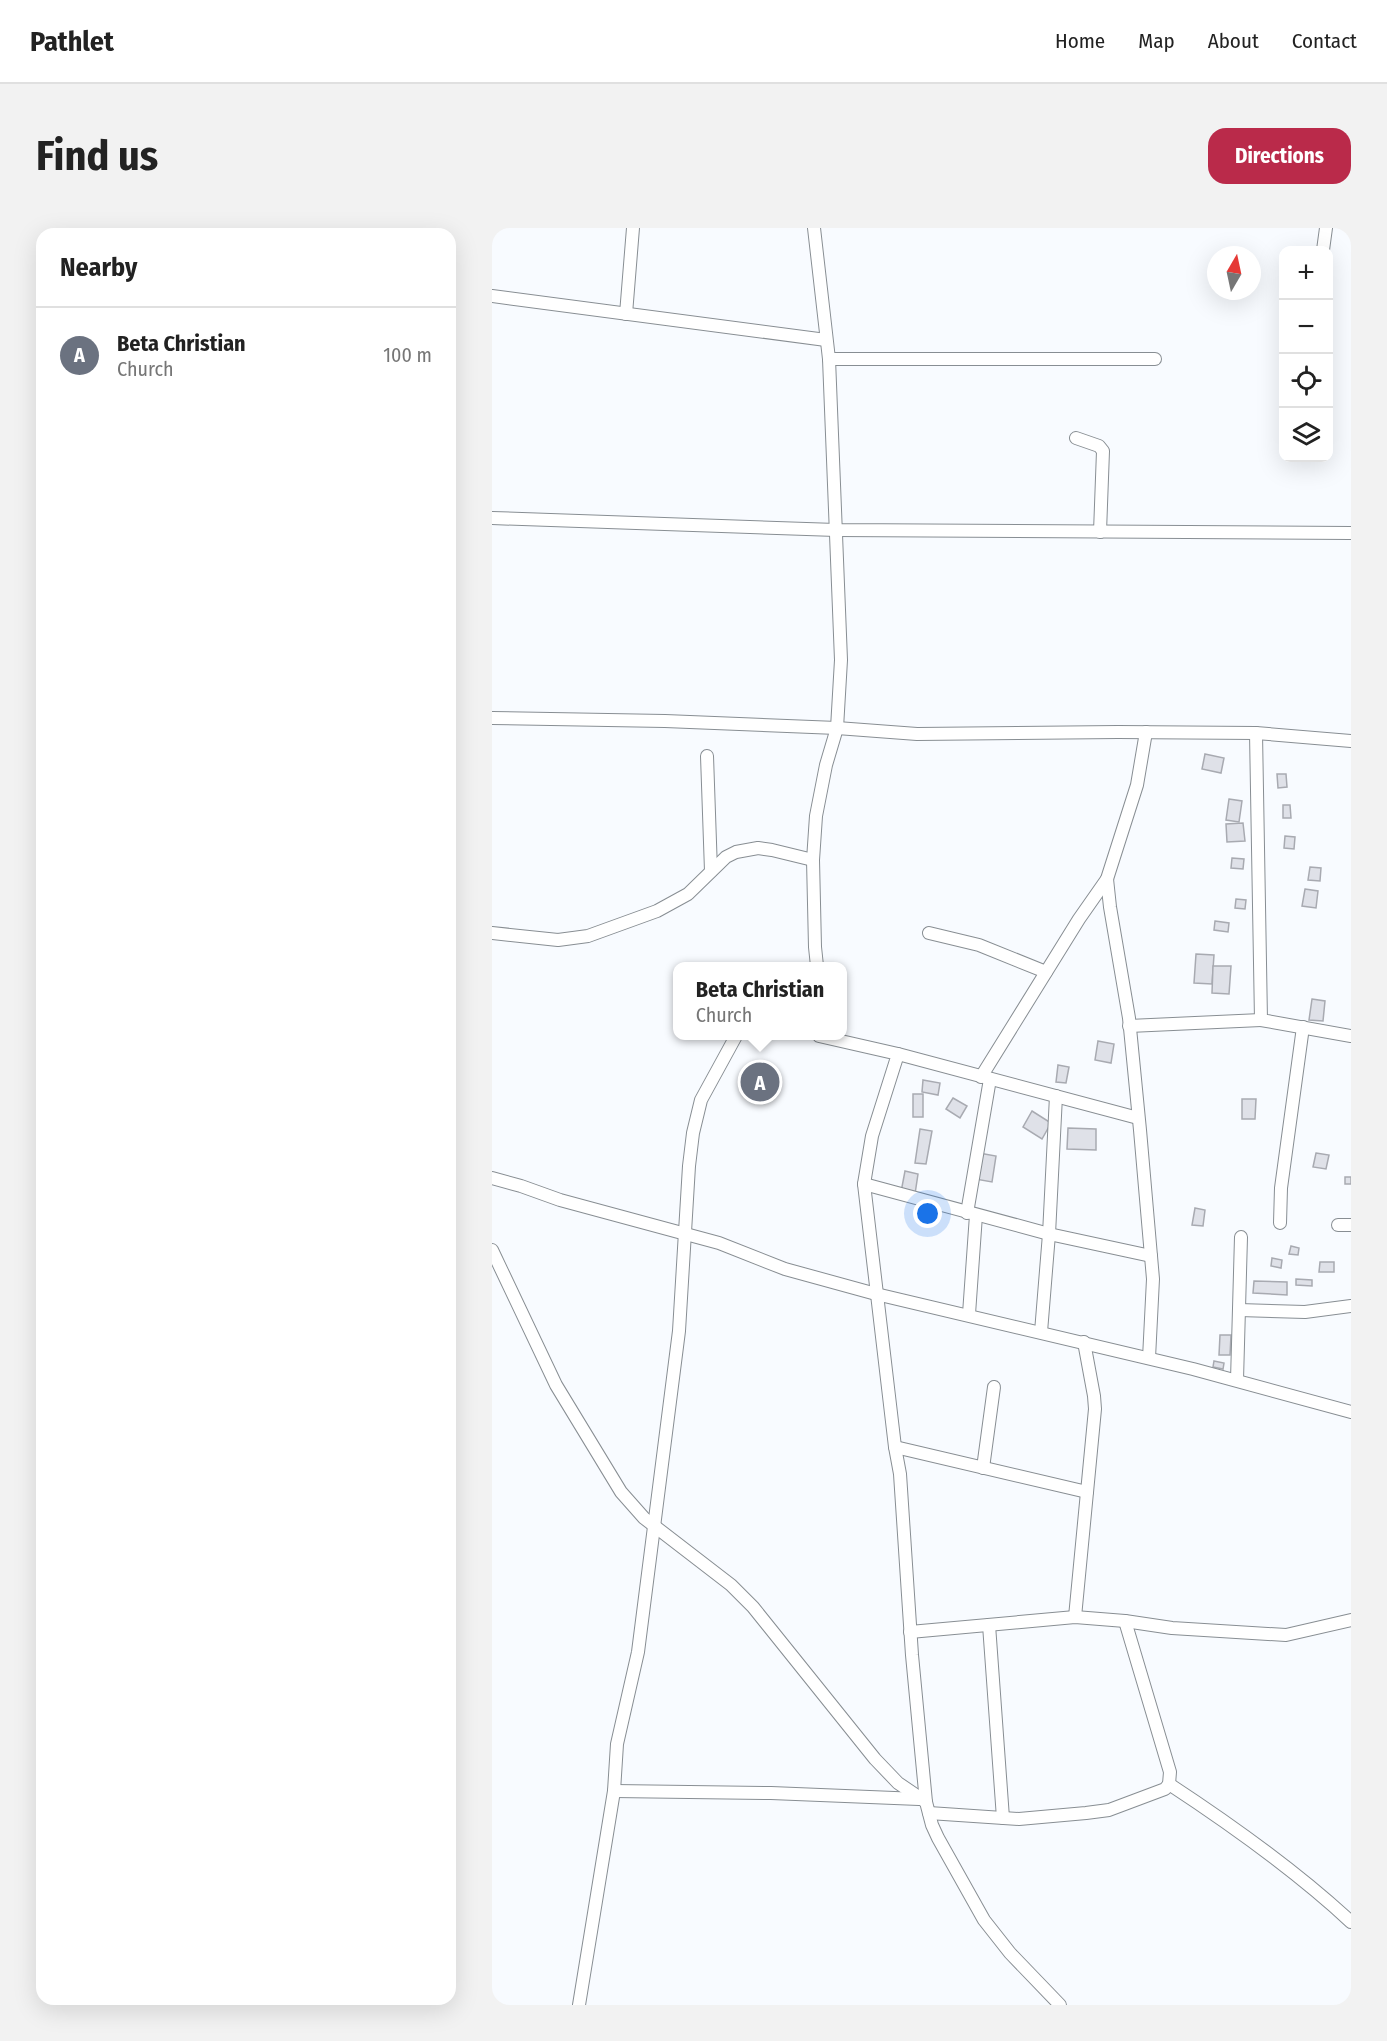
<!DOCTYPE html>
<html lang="en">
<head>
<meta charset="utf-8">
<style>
  body { margin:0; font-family:"Fira Sans Condensed",sans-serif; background:#f2f2f2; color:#222 }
  .controls { position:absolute; right:18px; top:18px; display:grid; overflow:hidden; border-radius:12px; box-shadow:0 6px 24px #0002 }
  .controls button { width:54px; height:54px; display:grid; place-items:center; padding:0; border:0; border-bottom:2px solid #e0e0e0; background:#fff; color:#222; font:30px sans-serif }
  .compass { position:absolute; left:715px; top:18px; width:54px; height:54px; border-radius:50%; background:#fff; box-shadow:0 6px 24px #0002; rotate:9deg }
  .you { position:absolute; left:436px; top:986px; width:21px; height:21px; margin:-15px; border:4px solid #fff; border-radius:50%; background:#1a73e8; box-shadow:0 0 0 9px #1a73e833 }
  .badge { display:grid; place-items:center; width:39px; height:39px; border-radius:50%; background:#ba2a4a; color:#fff; font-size:20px; font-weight:700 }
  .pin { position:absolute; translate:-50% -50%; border:3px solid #fff; box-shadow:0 2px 6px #0006 }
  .popup { position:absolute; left:181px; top:734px; width:174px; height:78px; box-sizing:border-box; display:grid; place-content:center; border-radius:12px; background:#fff; filter:drop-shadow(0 2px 4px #0005); font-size:20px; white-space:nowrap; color:#767676 }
  .popup b { font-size:22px; color:#222 }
  .popup::after { content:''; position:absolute; left:50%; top:100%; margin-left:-12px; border:12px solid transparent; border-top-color:#fff }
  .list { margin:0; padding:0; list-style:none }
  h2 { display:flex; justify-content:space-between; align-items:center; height:78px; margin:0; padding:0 24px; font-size:26px }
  h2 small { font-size:20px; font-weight:400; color:#767676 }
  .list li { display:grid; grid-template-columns:39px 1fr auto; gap:18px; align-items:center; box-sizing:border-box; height:96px; padding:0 24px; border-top:2px solid #e0e0e0 }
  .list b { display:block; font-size:22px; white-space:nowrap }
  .list p { margin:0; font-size:20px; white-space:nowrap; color:#767676 }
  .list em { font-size:20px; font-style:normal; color:#767676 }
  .icon { flex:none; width:33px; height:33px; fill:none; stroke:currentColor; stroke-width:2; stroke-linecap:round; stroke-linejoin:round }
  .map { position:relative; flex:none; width:859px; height:1777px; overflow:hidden; border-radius:18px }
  header { display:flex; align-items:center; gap:36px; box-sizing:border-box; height:84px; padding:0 30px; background:#fff; border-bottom:2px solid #e0e0e0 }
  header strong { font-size:28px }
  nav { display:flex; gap:33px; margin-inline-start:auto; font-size:21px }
  .intro { display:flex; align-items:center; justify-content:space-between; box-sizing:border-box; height:144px; padding:0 36px }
  h1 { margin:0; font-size:42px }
  .button { padding:15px 27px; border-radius:18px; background:#ba2a4a; color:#fff; font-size:21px; font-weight:700 }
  main { display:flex; gap:36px; padding:0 36px }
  aside { flex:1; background:#fff; border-radius:18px; box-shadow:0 6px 24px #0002 }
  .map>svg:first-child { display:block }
  .building { fill:#dfe1e8; stroke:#a8aab1; stroke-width:1.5 }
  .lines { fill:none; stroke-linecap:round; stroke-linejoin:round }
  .street-casing { stroke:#888e93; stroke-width:14 }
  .street { stroke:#fff; stroke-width:12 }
</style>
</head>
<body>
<header>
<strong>Pathlet</strong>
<nav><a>Home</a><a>Map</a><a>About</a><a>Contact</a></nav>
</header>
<div class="intro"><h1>Find us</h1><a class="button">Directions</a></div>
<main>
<aside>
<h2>Nearby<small></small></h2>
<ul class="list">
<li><span class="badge" style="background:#6b7280">A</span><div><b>Beta Christian</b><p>Church</p></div><em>100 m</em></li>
</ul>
</aside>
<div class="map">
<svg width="859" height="1777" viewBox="0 0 859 1777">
  <rect width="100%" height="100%" fill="#f8fbff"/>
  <!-- building -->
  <g class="building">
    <path d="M713 526 732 530 729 545 710 541Z"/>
    <path d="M785 546H794L795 559 786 560Z"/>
    <path d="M737 571 750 573 747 594 734 592Z"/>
    <path d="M791 577H798L799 590H791Z"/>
    <path d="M751 595 753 613 735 614 734 596Z"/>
    <path d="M793 608 803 609 802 621 792 620Z"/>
    <path d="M740 630 752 631 751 641 739 640Z"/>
    <path d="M818 639 829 640 828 653 816 652Z"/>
    <path d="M813 661 826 663 824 680 810 678Z"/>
    <path d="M744 671 754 672 753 681 743 680Z"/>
    <path d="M723 693 737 695 736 704 722 702Z"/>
    <path d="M704 726 722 727 720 756 702 755Z"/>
    <path d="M721 738H739L737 766 720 765Z"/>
    <path d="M820 771 833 773 831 793 817 792Z"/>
    <path d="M606 813 622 816 619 835 603 832Z"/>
    <path d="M566 837 577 839 574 855 564 854Z"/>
    <path d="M431 852 448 855 446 867 430 864Z"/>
    <rect x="421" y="866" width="10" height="23"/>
    <path d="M461 870 475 878 468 890 454 881Z"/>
    <path d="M750 871H764L763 891H750Z"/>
    <path d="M540 883 559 895 550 911 531 899Z"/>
    <path d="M576 900 604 901V922L575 921Z"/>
    <path d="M428 901 440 903 434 936 423 935Z"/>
    <path d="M487 925 504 928 500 954 483 951Z"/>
    <path d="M824 925 837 927 834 941 821 939Z"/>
    <path d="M413 943 426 946 423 966 409 964Z"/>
    <rect x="853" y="949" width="6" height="7"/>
    <path d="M703 980 713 982 711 998 700 997Z"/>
    <path d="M799 1018 807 1020 806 1027 797 1026Z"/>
    <path d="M780 1030 790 1032 789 1040 779 1038Z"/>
    <path d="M828 1034H842V1044H827Z"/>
    <path d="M804 1051 820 1052V1058L804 1057Z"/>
    <path d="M762 1053 795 1054V1067L761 1065Z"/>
    <path d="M728 1107H739L738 1127H727Z"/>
    <path d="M722 1133 732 1135 731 1141 721 1139Z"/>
  </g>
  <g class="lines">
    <defs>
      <g id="street">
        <path d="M322 0 337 131 349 432 345 500 334 537 324 588 321 632 323 719 325 738"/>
        <path d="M831 22 834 0"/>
        <path d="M0 68 334 112"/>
        <path d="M134 86 141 0"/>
        <path d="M337 131H663"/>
        <path d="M584 210 607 218 611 223 608 304"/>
        <path d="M0 290 344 302 859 305"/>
        <path d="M0 490 173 493 345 500 425 506 626 504 764 505 859 513"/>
        <path d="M764 505 769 792 859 808"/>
        <path d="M215 528 219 643"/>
        <path d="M615 651 618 679 637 790 648 902 661 1051 657 1130"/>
        <path d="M0 705 66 712 96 708 165 683 196 666 234 629 244 624 266 620 280 622 321 632"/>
        <path d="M437 705 487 717 554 744"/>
        <path d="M637 798 769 792"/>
        <path d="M327 808 406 826 380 908 372 956 403 1219 408 1246 420 1427 434 1574 440 1597 446 1610 492 1692 518 1725 568 1777"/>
        <path d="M406 826 646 890"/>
        <path d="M489 849 587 691 615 651 645 557 654 504"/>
        <path d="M0 950 29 958 68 972 227 1015 293 1041 384 1066 701 1141 859 1184"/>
        <path d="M372 956 557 1006 659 1028"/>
        <path d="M475 985 498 851"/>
        <path d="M788 995 789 960 811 799"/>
        <path d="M846 997H859"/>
        <path d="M0 1022 64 1157 129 1264 152 1290 239 1357 261 1379 383 1531 406 1555 434 1574"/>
        <path d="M747 1082 813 1084 859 1078"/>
        <path d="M477 1086 484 987"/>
        <path d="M549 1104 557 1006 564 868"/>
        <path d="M745 1152 749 1009"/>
        <path d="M403 1219 595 1264"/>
        <path d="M491 1240 502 1159"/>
        <path d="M583 1389 603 1181 602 1168 592 1114"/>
        <path d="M497 1397 511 1590"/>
        <path d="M418 1404 583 1389 633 1393 680 1400 794 1407 859 1392"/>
        <path d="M677 1556C741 1598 803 1642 859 1694"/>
        <path d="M122 1563 279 1565 427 1571"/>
        <path d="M437 1585 527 1591 594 1585 617 1582 673 1561 677 1556 678 1544 633 1393"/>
        <path d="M87 1777 122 1563 125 1516 146 1424 187 1103 197 938 201 905 209 872 244 808"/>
      </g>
    </defs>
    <!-- street casing -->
    <use href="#street" class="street-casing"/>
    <!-- street -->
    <use href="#street" class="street"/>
  </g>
</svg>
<div class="controls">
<button>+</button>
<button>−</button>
<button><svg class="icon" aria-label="locate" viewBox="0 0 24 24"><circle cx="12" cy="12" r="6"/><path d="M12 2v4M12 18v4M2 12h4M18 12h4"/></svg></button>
<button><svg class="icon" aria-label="layers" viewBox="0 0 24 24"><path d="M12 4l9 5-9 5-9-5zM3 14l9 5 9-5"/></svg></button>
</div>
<svg class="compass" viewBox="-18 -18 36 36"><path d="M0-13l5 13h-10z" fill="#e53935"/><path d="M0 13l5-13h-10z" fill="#767676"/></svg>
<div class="you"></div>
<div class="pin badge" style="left:268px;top:854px;background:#6b7280">A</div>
<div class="popup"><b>Beta Christian</b>Church</div>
</div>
</main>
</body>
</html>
